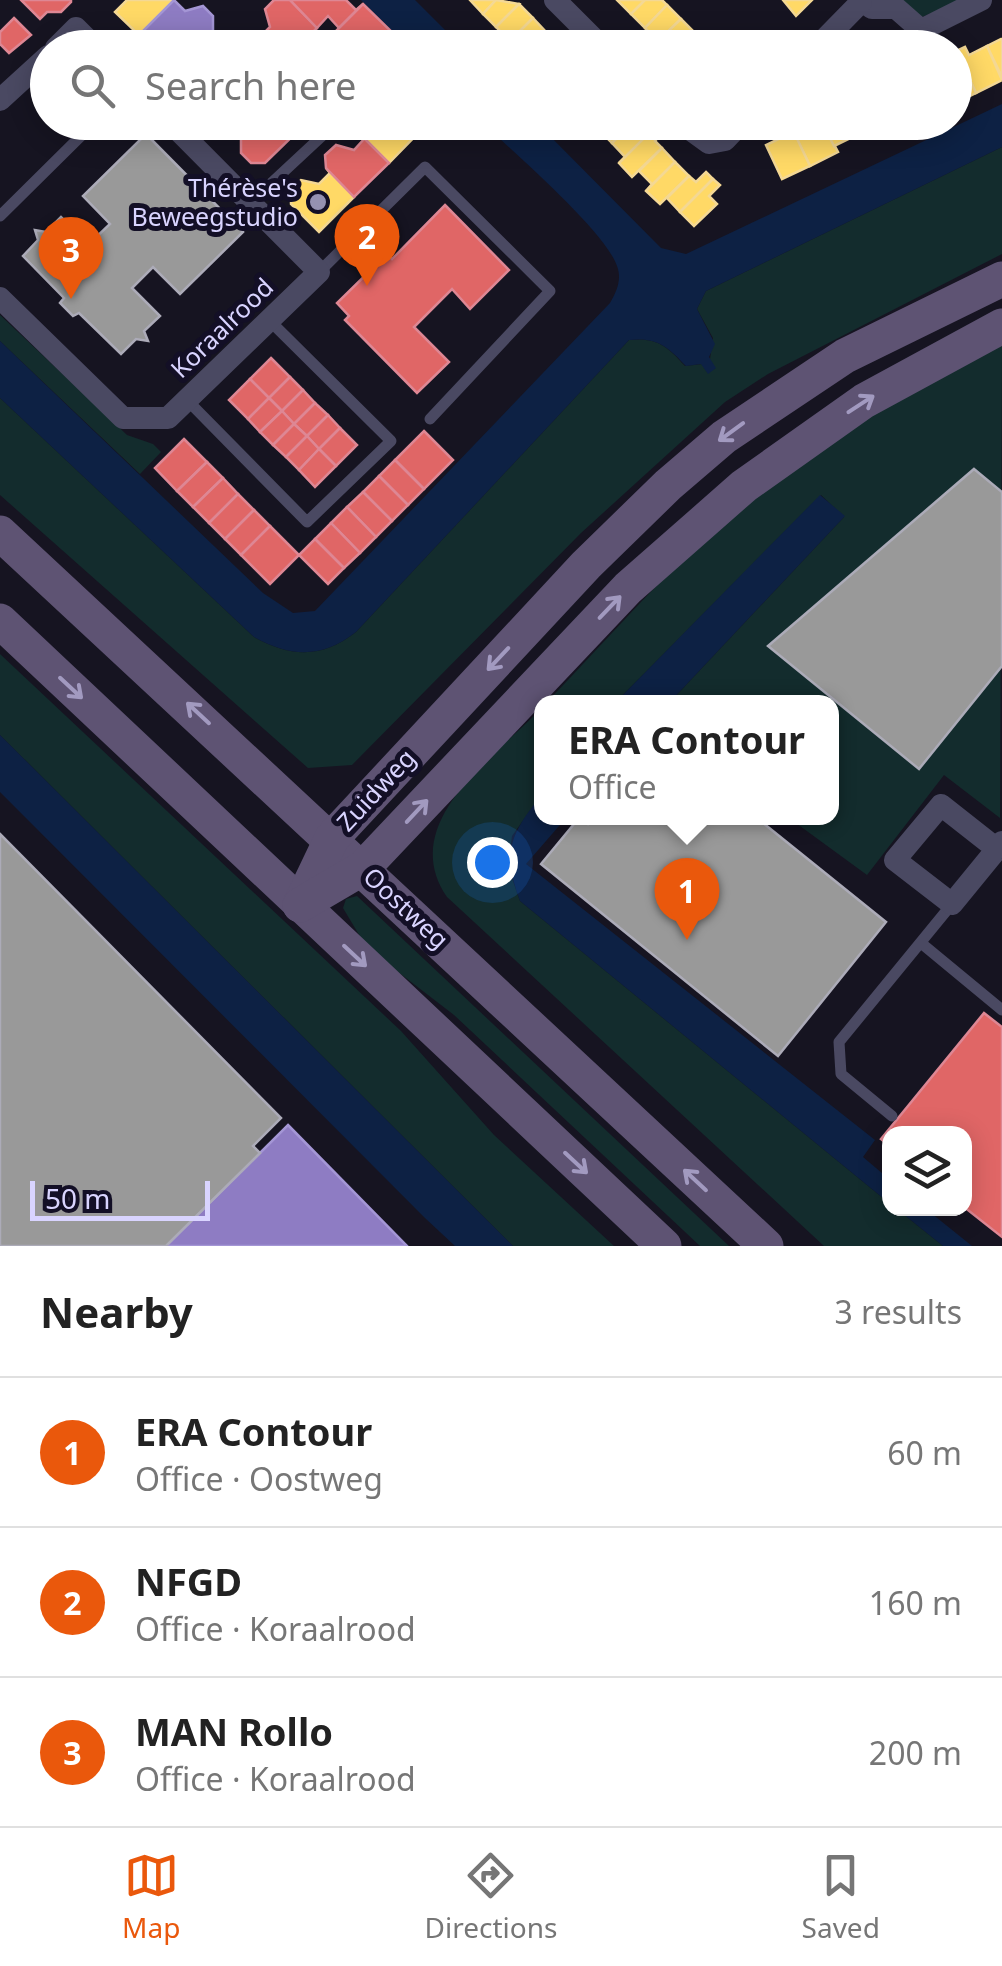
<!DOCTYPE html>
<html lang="en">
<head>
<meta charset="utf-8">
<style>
  body { margin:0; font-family:"Noto Sans",sans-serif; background:#f6f6f6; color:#222 }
  .controls { position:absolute; right:30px; bottom:30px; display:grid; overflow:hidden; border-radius:20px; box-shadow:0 5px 25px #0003 }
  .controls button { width:90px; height:90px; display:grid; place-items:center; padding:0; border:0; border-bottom:2px solid #e0e0e0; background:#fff; color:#222; font:50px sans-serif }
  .scale { position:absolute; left:30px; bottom:25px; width:180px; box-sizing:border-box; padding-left:10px; border:5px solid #d9d4ff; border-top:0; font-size:28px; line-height:35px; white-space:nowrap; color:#d9d4ff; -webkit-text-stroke:8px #130f26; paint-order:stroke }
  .you { position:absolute; left:492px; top:862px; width:35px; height:35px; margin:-25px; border:8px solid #fff; border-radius:50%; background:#1a73e8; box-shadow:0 0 0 15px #1a73e833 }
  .badge { display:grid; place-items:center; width:65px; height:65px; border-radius:50%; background:#ea580c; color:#fff; font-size:32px; font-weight:700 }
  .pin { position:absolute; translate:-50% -82px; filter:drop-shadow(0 2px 5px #0008) }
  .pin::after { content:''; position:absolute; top:52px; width:35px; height:30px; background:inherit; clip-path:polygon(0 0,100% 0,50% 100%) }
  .popup { position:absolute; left:534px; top:695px; width:305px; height:130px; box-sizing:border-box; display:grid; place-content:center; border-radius:20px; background:#fff; filter:drop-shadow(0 2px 8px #0005); font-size:32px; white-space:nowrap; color:#767676 }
  .popup b { font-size:38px; color:#222 }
  .popup::after { content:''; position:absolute; left:50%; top:100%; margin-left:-20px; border:20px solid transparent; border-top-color:#fff }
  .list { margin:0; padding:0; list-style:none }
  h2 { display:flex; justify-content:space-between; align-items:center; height:130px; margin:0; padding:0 40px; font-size:42px }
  h2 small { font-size:32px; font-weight:400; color:#767676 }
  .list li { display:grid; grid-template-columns:65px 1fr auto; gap:30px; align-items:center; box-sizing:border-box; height:150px; padding:0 40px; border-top:2px solid #e0e0e0 }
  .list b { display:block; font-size:38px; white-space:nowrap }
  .list p { margin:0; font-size:32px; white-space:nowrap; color:#767676 }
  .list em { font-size:32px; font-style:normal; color:#767676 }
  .icon { flex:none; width:55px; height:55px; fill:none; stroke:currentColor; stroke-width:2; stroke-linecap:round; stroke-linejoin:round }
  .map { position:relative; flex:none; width:1002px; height:1246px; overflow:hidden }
  .search { position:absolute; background:#fff; box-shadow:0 5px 25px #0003; left:30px; right:30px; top:30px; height:110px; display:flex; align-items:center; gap:25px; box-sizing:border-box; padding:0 35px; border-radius:55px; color:#767676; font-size:38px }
  .sheet { height:580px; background:#fff }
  nav { display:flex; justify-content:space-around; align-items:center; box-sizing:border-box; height:140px; border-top:2px solid #e0e0e0; background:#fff; font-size:28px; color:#767676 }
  nav a { display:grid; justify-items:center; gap:5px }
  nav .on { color:#ea580c }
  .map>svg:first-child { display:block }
  .green { fill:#132c2d }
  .water { fill:#0d2144 }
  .homes { fill:#ffd966; stroke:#f4d894; stroke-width:2.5 }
  .shops { fill:#e06666; stroke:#de8794; stroke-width:2.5 }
  .offices { fill:#8e7cc3; stroke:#a496d5; stroke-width:2.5 }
  .industry { fill:#999; stroke:#acabb8; stroke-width:2.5 }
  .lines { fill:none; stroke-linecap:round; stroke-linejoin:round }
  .service { stroke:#4a4962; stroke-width:11 }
  .minor { stroke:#4a4962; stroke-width:22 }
  .primary { stroke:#5e5373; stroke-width:35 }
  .oneway { stroke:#a29ac0 }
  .poi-dot { fill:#9591b1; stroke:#130f26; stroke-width:4 }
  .labels { text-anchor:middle; stroke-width:10; stroke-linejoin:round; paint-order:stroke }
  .poi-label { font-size:25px; fill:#d9d4ff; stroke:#130f26; text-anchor:end }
  .street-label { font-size:25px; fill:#d9d4ff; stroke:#130f26 }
</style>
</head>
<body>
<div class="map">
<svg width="1002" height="1246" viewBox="0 0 1002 1246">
  <rect width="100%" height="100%" fill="#161421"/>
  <!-- green -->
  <g class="green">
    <path d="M900 0H963L922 17Z"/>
    <path d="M1002 147V254L768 374 725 402 581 533 352 765 308 768 0 495V398L254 637C290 657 322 659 356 632L629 340C657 337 667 346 685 366L702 364 708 373 713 338 697 309 706 291Z"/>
    <path d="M0 315 127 435 153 444 161 452 140 474 0 341Z"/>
    <path d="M1002 345 1000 818 944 775 867 875 789 818H832V702H670L844 517 821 495 616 702H547C624 622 699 533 789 466 855 418 928 380 1002 345Z"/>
    <path d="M0 654 401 1031 494 1135 614 1246H513L0 735Z"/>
    <path d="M542 708V794L512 836 508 867 520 901 889 1203 890 1208 897 1209 943 1246H824L447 897C396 823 495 756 542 708Z"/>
    <path d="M357 896 729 1246H700L454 1015 367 948 343 908 346 899Z"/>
  </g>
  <!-- water -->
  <g class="water">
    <path d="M361 0H415L462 47H408Z"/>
    <path d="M1002 104V147L706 291 697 309 715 344 709 357 716 368 708 374 701 364 686 366C667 346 657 337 629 340L356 632C322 659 290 657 254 637L0 398V341L263 593 293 613 315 611 610 303C617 291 622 279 617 266 605 231 513 152 483 123H537L661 248 686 254Z"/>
    <path d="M820 495 845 516 670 702H616Z"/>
    <path d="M0 735 513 1246H455L425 1218 0 792Z"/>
    <path d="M542 794V818H566L526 864 875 1140 863 1157 889 1179V1203L520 901C502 851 510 835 542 794Z"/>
    <path d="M897 1209H926L972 1246H943Z"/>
  </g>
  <!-- homes -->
  <g class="homes">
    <path d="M127 0H174L139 35 115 12Z"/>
    <path d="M470 0H496L483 14Z"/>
    <path d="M496 0 519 4 496 27 483 14Z"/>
    <path d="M617 0H645L631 14Z"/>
    <path d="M645 0H662L667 5 645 28 631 14Z"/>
    <path d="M783 0H812L796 16Z"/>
    <path d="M519 4 533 18 510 41 496 27Z"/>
    <path d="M667 5 681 19 658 41 645 28Z"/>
    <path d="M533 18 547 33 532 48H517L510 41Z"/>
    <path d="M681 19 695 33 680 48H664L658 41Z"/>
    <path d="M695 33 708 46 680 48Z"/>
    <path d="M569 34 576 41 569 48H540L551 37 559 45Z"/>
    <path d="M1001 39H1002V77L987 46Z"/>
    <path d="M987 46 1002 80 976 93 956 51 965 47 969 55Z"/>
    <path d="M956 51 976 93 954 104V52Z"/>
    <path d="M360 122H429L389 163 360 134Z"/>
    <path d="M578 122H605L591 136Z"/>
    <path d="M605 122H633L612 143 598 129Z"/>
    <path d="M633 122 648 135 619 163 625 157 612 143Z"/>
    <path d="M800 122 803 127 822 122 838 152 810 166 790 124Z"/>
    <path d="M822 122H856L861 133 834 146Z"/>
    <path d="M856 122H882L861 133Z"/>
    <path d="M658 124 665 130 655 141 662 148 632 177 619 163Z"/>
    <path d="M790 124 810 166 782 179 766 145 785 136 781 129Z"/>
    <path d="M662 148 675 162 646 191 652 184 639 171Z"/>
    <path d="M675 162 689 176 660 204 646 191Z"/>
    <path d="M326 168 354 197 319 232 291 204V189L301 180 319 184 330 173Z"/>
    <path d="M706 172 713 179 680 212 667 198 689 176 696 182Z"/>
    <path d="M713 179 720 185 709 196 717 204 694 226 680 212Z"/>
  </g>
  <!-- shops -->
  <g class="shops">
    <path d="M21 0H71V2L61 12H47L40 19Z"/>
    <path d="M274 0H290L317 28 297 48H267L258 39 270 27 265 9Z"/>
    <path d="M290 0H346L356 10 363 4 339 28 328 16 317 28Z"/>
    <path d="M363 4 398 38 388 48H336L335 32Z"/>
    <path d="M14 18 31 35 9 53 0 44V32Z"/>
    <path d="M208 35 219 46 238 41 244 48H196Z"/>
    <path d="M210 122H259L246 135 235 124 230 129H216Z"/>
    <path d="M259 122H304L305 124 265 163H251L241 153V139Z"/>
    <path d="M360 134 389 163 354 197 326 168 325 155 336 145 354 150 364 139Z"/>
    <path d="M445 205 509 270 470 309 452 289 414 327 449 362 417 393 345 320 349 316 337 303 387 254 392 259Z"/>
    <path d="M271 358 290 377 269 398 250 379Z"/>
    <path d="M290 377 303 390 282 411 269 398Z"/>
    <path d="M250 379 269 398 248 419 229 400Z"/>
    <path d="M303 390 315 403 294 424 282 411Z"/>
    <path d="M269 398 282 411 260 432 248 419Z"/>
    <path d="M315 403 328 415 307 436 294 424Z"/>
    <path d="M282 411 294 424 273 445 260 432Z"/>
    <path d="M328 415 340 428 319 449 307 436Z"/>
    <path d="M294 424 307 436 286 457 273 445Z"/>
    <path d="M340 428 357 445 336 466 319 449Z"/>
    <path d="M424 431 453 460 424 489 395 460Z"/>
    <path d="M307 436 319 449 299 470 286 457Z"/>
    <path d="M184 439 207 462 177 491 155 468Z"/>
    <path d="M319 449 336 466 315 487 299 470Z"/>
    <path d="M395 460 424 489 408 505 379 476Z"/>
    <path d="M207 462 223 478 193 507 177 491Z"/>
    <path d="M379 476 408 505 392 521 363 492Z"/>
    <path d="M223 478 238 494 209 523 193 507Z"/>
    <path d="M363 492 392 521 376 537 347 507Z"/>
    <path d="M238 494 254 510 225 539 209 523Z"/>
    <path d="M347 507 376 537 360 553 331 523Z"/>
    <path d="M254 510 270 526 241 555 225 539Z"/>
    <path d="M331 523 360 553 344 568 315 539Z"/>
    <path d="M270 526 299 555 270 584 241 555Z"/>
    <path d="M315 539 344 568 328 584 299 555Z"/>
    <path d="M984 1013 1002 1027V1237L964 1207V1134H890V1146L881 1139Z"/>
  </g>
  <!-- offices -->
  <g class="offices">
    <path d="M174 0 185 11 203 6 213 16V31L196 48H151L139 35Z"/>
    <path d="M288 1125 407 1246H166L260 1153Z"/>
  </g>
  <!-- industry -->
  <g class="industry">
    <path d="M146 134 243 232 180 294 153 267 132 288 160 316 144 331 148 341 136 339 121 354 79 313 73 316 60 303 64 298 23 256 38 240 35 230 46 232 61 217 89 244 110 224 83 196Z"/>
    <path d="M974 469 1002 492V666L919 769 768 646Z"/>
    <path d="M579 818 588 824 593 818H757L886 922 778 1056 541 864Z"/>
    <path d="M0 834 281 1118 253 1146 260 1153 166 1246H0Z"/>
  </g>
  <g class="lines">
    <!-- service -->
    <g class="service">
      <path d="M250 203 337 122"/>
      <path d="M0 216 95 122"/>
      <path d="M319 272 425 167 550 291 430 419"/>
      <path d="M187 400 307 522 391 441 269 320"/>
      <path d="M921 943 1002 1010"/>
      <path d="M892 1116 841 1074 839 1042 952 904"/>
    </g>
    <!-- minor -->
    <g class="minor">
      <path d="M555 0 603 48"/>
      <path d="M861 0 872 8H896L921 30 981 0"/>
      <path d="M56 48 76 28 96 48"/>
      <path d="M816 48 861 2"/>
      <path d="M0 100 48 56"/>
      <path d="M680 122 709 143 725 140 742 122"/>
      <path d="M0 298 123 418H168L319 272 170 122"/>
      <path d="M997 849 941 805 895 860 952 904 997 849 1002 842"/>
    </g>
    <!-- primary -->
    <g class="primary">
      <path d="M0 533 766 1246"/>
      <path d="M0 621 664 1246"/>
      <path d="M300 905 332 838 586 565 668 485 724 437 845 356 1002 279"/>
      <path d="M300 905 363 868 628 588 744 486 864 401 1002 326"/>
    </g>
  </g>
  <!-- one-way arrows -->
  <defs><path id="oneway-shaft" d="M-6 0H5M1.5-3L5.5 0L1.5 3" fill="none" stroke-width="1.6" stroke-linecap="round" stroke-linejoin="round" transform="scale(2.5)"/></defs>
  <g class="oneway">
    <use href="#oneway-shaft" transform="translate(861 404) rotate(-33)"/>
    <use href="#oneway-shaft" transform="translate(731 432) rotate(144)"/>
    <use href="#oneway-shaft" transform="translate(610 607) rotate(-46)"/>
    <use href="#oneway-shaft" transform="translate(498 659) rotate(133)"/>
    <use href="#oneway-shaft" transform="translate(71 688) rotate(43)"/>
    <use href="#oneway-shaft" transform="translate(198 713) rotate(-137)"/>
    <use href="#oneway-shaft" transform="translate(417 811) rotate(-47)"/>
    <use href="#oneway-shaft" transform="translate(355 956) rotate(43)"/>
    <use href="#oneway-shaft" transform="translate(576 1163) rotate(43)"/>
    <use href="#oneway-shaft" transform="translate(695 1180) rotate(-137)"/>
  </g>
  <!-- markers -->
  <circle class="poi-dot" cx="318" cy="202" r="10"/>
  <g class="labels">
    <!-- poi labels -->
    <g class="poi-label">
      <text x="298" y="197">Thérèse's<tspan x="298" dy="29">Beweegstudio</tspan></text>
    </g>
    <!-- street labels -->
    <g class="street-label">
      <text transform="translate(222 328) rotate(-44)" y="9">Koraalrood</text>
      <text transform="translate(376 790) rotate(-47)" y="9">Zuidweg</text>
      <text transform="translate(406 908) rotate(43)" y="9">Oostweg</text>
    </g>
  </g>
</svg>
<div class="controls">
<button><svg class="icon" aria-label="layers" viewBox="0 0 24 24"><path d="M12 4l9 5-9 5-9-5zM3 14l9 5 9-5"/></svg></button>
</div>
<div class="scale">50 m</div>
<div class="you"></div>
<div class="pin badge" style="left:687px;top:940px">1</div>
<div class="popup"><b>ERA Contour</b>Office</div>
<div class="pin badge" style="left:367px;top:286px">2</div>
<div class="pin badge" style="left:71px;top:299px">3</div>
<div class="search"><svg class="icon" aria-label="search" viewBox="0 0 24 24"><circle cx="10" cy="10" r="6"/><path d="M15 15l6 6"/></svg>Search here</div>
</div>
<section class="sheet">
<h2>Nearby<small>3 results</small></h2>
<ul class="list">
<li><span class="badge">1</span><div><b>ERA Contour</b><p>Office · Oostweg</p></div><em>60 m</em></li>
<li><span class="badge">2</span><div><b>NFGD</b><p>Office · Koraalrood</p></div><em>160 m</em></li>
<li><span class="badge">3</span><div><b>MAN Rollo</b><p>Office · Koraalrood</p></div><em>200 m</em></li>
</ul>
</section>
<nav>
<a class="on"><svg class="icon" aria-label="map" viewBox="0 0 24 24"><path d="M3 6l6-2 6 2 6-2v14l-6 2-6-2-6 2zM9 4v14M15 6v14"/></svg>Map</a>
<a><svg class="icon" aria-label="directions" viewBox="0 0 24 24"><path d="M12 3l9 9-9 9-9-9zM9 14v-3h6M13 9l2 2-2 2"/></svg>Directions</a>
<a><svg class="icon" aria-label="saved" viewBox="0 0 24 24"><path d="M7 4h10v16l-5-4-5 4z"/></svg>Saved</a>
</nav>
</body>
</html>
